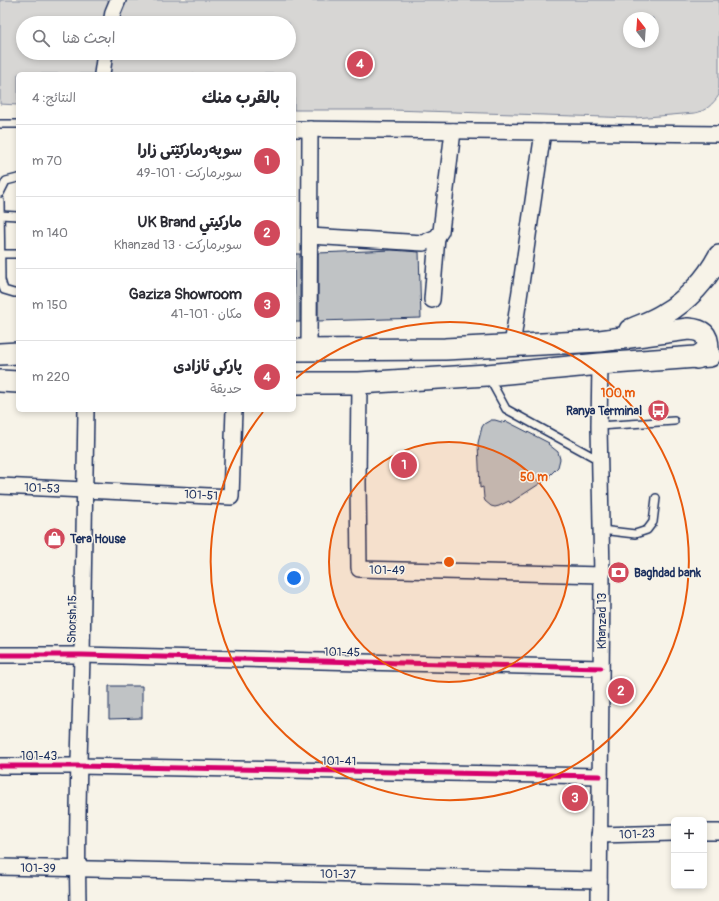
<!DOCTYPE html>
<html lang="ar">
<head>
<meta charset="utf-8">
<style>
  body { margin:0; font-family:Pangolin,"Playpen Sans Arabic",sans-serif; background:#f7f7f7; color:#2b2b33; direction:rtl }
  .controls { position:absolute; right:12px; bottom:12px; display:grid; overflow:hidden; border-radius:6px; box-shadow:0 2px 6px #0003 }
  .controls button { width:36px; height:36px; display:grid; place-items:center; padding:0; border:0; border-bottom:1px solid #e1e1e2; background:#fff; color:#2b2b33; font:20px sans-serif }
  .compass { position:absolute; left:623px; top:12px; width:36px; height:36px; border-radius:50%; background:#fff; box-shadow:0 2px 6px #0003; rotate:343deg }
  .you { position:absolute; left:294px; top:578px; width:14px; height:14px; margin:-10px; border:3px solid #fff; border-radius:50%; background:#1a73e8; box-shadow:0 0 0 6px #1a73e833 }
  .badge { display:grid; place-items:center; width:26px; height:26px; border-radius:50%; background:#d1495b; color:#fff; font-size:13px; font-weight:700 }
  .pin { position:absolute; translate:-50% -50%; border:2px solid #fff; box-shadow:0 1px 4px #0006 }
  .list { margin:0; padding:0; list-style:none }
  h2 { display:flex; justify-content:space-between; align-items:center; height:52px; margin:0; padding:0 16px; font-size:17px }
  h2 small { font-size:13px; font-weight:400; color:#7c7c81 }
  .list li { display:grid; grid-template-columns:26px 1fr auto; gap:12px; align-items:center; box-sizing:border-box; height:72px; padding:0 16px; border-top:1px solid #e1e1e2 }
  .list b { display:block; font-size:15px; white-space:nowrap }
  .list p { margin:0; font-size:13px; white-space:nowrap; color:#7c7c81 }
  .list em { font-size:13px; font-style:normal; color:#7c7c81 }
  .icon { flex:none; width:22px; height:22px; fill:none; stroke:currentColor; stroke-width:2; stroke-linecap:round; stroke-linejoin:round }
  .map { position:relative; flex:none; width:719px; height:901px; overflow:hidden; direction:ltr }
  .search { position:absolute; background:#fff; box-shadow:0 2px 6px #0003; left:16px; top:16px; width:280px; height:44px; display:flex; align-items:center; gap:10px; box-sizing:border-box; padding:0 14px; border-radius:22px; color:#7c7c81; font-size:15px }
  .panel { position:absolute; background:#fff; box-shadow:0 2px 6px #0003; left:16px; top:72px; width:280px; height:340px; border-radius:6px; direction:rtl }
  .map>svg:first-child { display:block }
  .green { fill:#d7d6d4; stroke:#798299; fill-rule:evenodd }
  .building { fill:#c0c3c5; stroke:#1b2f5e }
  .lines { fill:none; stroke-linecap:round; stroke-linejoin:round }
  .service-casing { stroke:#1b2f5e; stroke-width:10 }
  .minor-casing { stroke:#1b2f5e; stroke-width:18 }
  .secondary-casing { stroke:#1b2f5e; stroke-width:24 }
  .service { stroke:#f7f3e8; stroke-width:7 }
  .minor { stroke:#f7f3e8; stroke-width:15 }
  .secondary { stroke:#f7f3e8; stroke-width:21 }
  .cycleway-casing { stroke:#f7f3e8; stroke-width:8 }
  .cycleway { stroke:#d6006c; stroke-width:5 }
  .ring { fill:none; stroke:#e8590c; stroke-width:2 }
  .labels { text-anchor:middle; stroke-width:3; stroke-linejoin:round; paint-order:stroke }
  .poi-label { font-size:12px; font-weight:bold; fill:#1b2f5e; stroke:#f7f3e8; text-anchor:start }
  .street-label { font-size:12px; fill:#1b2f5e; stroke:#f7f3e8 }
  .centre { fill:#e8590c; stroke:#f7f3e8; stroke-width:2 }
  .ring-label { font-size:12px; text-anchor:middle; font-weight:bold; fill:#e8590c; stroke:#f7f3e8; stroke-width:3; stroke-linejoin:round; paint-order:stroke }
</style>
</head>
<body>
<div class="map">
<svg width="719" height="901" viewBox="0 0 719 901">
  <rect width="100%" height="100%" fill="#f7f3e8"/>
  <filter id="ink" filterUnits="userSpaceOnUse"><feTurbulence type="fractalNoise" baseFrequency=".025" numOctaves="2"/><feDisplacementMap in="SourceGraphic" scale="8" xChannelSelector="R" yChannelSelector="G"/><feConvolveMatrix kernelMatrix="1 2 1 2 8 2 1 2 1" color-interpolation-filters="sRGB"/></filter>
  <g filter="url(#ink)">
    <!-- green -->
    <path class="green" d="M0 0H719V95C713 104 706 111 695 113L635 118 393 110H294V74H18V105L0 104ZM629 18H653V42H629ZM23 23H289V53H23Z"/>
    <!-- building -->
    <g class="building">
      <path d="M392 250 419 252 421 318 318 321V253Z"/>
      <rect x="294" y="254" width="6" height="68"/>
      <path d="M491 420H495L505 423 506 421 549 443 548 444 558 452 560 459 558 467 549 476 550 477 510 503 509 501 499 506 495 507 491 506 485 501 484 498 483 487 480 488 478 443 482 427 484 424Z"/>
      <path d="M109 686H142V718L109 719Z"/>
    </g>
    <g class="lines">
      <defs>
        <g id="service">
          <path d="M0 124H18"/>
          <path d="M0 193 6 181 18 178"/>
          <path d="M0 201 1 280 4 290 14 293H18"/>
          <path d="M0 215 18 216"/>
          <path d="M1 254H18"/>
          <path d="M489 378 506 409 599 460"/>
          <path d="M599 426 674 421"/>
          <path d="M601 530 635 534 647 530 653 522 656 498"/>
        </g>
        <g id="minor">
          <path d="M111 23 113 12 118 0"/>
          <path d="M102 74 105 53"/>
          <path d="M294 129 719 134"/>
          <path d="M310 236 423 243 437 237 441 231 453 131"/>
          <path d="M432 300 437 237"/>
          <path d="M512 346 543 132"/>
          <path d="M309 349 310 129"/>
          <path d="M359 383 358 482 359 569 602 575"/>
          <path d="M0 486 231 497 234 410"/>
          <path d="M0 655H82L601 668"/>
          <path d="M0 766H78L600 776"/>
          <path d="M704 832H719"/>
          <path d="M599 835 674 833"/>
          <path d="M0 867 599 880"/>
          <path d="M78 901C76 819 80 737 82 656 84 574 84 492 86 410"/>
          <path d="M599 901 602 575 599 426 600 364"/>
        </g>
        <g id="secondary">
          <path d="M630 330C641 325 653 321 664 314 687 301 707 279 719 256"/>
          <path d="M294 350 445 349 600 341 688 329C703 330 708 334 708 349L697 358"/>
          <path d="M0 354 18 353"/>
          <path d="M0 381 18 382"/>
          <path d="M294 383H359L487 375 600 364 710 356"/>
        </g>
      </defs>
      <!-- service casing -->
      <use href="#service" class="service-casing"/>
      <!-- minor casing -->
      <use href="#minor" class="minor-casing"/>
      <!-- secondary casing -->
      <use href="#secondary" class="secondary-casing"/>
      <!-- service -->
      <use href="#service" class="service"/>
      <!-- minor -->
      <use href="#minor" class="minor"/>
      <!-- secondary -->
      <use href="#secondary" class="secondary"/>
      <defs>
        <g id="cycleway">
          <path d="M0 655H82L601 668"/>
          <path d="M0 766H78L600 776"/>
        </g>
      </defs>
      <!-- cycleway casing -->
      <use href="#cycleway" class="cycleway-casing"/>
      <!-- cycleway -->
      <use href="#cycleway" class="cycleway"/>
    </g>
  </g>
  <!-- distance rings -->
  <circle cx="449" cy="562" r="120" fill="#e8590c" fill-opacity=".12"/>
  <g class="ring">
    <circle cx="449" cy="562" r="120"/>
    <path d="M295 379A239 239 0 1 1 263 412"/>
  </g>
  <!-- icons -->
  <defs>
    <symbol id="bus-disc" viewBox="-11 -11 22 22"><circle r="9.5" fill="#d1495b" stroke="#f7f3e8"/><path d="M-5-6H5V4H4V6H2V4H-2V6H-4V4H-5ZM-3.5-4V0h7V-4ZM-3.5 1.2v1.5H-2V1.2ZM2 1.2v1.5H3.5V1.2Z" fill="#fff"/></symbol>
    <symbol id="shop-disc" viewBox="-11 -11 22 22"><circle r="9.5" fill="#d1495b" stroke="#f7f3e8"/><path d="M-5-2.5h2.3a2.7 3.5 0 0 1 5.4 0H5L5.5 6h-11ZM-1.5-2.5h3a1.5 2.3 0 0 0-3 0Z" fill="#fff"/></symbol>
    <symbol id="bank-disc" viewBox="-11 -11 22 22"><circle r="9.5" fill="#d1495b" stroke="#f7f3e8"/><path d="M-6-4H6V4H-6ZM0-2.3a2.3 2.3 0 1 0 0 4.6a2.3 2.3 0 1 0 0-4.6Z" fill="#fff"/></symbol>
  </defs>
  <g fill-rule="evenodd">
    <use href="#bus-disc" x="646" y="398" width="25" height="25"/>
    <use href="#shop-disc" x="42" y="526" width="25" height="25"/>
    <use href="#bank-disc" x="606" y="560" width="25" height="25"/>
  </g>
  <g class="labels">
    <!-- poi labels -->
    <g class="poi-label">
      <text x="642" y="415" text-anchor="end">Ranya Terminal</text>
      <text x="70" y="543">Tera House</text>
      <text x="634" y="577">Baghdad bank</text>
    </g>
    <!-- street labels -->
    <g class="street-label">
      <text transform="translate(42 488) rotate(2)" y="4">101-53</text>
      <text transform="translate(201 495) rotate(3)" y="4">101-51</text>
      <text transform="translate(387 570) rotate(1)" y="4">101-49</text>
      <text transform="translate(72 619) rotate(-89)" y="4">Shorsh 15</text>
      <text transform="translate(602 621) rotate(-90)" y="4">Khanzad 13</text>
      <text transform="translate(342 652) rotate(1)" y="4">101-45</text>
      <text x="39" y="760">101-43</text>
      <text transform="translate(339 761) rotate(1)" y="4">101-41</text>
      <text transform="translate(637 834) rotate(-2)" y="4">101-23</text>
      <text transform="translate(38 868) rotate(1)" y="4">101-39</text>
      <text transform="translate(338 874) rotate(1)" y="4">101-37</text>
    </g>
  </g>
  <circle cx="449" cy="562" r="6" class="centre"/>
  <g class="ring-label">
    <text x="618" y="397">100 m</text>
    <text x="534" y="481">50 m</text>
  </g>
</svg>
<div class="controls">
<button>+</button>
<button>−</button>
</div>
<svg class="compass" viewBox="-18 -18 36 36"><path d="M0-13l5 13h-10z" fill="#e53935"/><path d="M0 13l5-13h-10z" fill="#7c7c81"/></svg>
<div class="you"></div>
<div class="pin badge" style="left:404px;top:465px">1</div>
<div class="pin badge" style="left:621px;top:691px">2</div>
<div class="pin badge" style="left:575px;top:798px">3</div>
<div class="pin badge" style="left:360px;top:64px">4</div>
<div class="search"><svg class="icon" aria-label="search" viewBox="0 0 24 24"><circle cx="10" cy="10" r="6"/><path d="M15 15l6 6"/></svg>ابحث هنا</div>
<section class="panel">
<h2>بالقرب منك<small>النتائج: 4</small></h2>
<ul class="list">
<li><span class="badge">1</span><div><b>سوپەرمارکێتی زارا</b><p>سوبرماركت · 101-49</p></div><em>70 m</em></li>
<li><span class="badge">2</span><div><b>مارکيتي UK Brand</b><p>سوبرماركت · Khanzad 13</p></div><em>140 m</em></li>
<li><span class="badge">3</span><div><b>Gaziza Showroom</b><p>مكان · 101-41</p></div><em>150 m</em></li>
<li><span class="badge">4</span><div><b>پارکی ئازادی</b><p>حديقة</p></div><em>220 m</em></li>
</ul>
</section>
</div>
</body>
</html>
